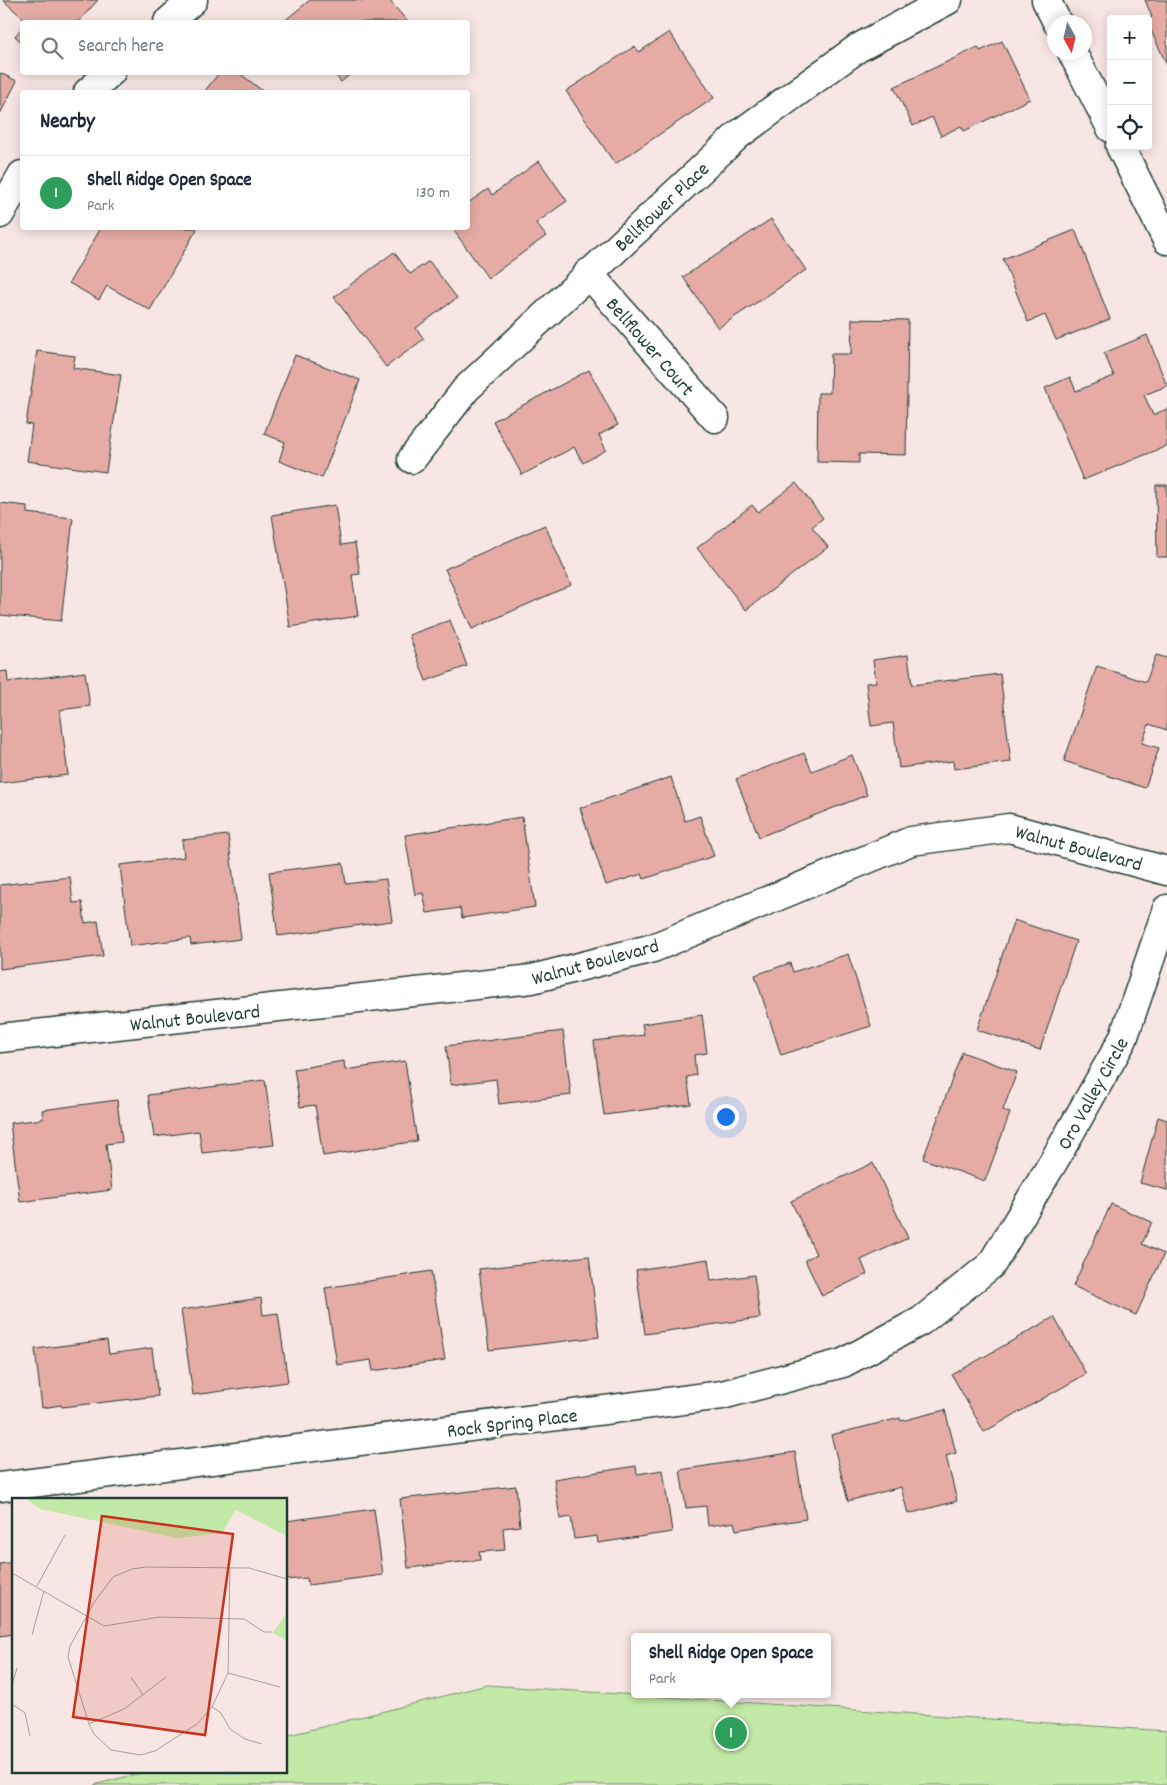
<!DOCTYPE html>
<html lang="en">
<head>
<meta charset="utf-8">
<style>
  body { margin:0; font-family:Dekko,sans-serif; background:#f2f2f3; color:#1f2937 }
  .controls { position:absolute; right:15px; top:15px; display:grid; overflow:hidden; border-radius:5px; box-shadow:0 2px 12px #0003 }
  .controls button { width:45px; height:45px; display:grid; place-items:center; padding:0; border:0; border-bottom:1px solid #e0e1e3; background:#fff; color:#1f2937; font:25px sans-serif }
  .compass { position:absolute; left:1047px; top:15px; width:45px; height:45px; border-radius:50%; background:#fff; box-shadow:0 2px 12px #0003; rotate:172deg }
  .you { position:absolute; left:725px; top:1116px; width:18px; height:18px; margin:-12px; border:4px solid #fff; border-radius:50%; background:#1a73e8; box-shadow:0 0 0 8px #1a73e833 }
  .badge { display:grid; place-items:center; width:32px; height:32px; border-radius:50%; background:#c8321e; color:#fff; font-size:16px; font-weight:700 }
  .pin { position:absolute; translate:-50% -50%; border:2px solid #fff; box-shadow:0 1px 5px #0006 }
  .popup { position:absolute; left:631px; top:1633px; width:200px; height:65px; box-sizing:border-box; display:grid; place-content:center; border-radius:5px; background:#fff; filter:drop-shadow(0 1px 4px #0005); font-size:16px; white-space:nowrap; color:#747a83 }
  .popup b { font-size:19px; color:#1f2937 }
  .popup::after { content:''; position:absolute; left:50%; top:100%; margin-left:-10px; border:10px solid transparent; border-top-color:#fff }
  .list { margin:0; padding:0; list-style:none }
  h2 { display:flex; justify-content:space-between; align-items:center; height:65px; margin:0; padding:0 20px; font-size:21px }
  h2 small { font-size:16px; font-weight:400; color:#747a83 }
  .list li { display:grid; grid-template-columns:32px 1fr auto; gap:15px; align-items:center; box-sizing:border-box; height:75px; padding:0 20px; border-top:1px solid #e0e1e3 }
  .list b { display:block; font-size:19px; white-space:nowrap }
  .list p { margin:0; font-size:16px; white-space:nowrap; color:#747a83 }
  .list em { font-size:16px; font-style:normal; color:#747a83 }
  .icon { flex:none; width:28px; height:28px; fill:none; stroke:currentColor; stroke-width:2; stroke-linecap:round; stroke-linejoin:round }
  .map { position:relative; flex:none; width:1167px; height:1785px; overflow:hidden }
  .search { position:absolute; background:#fff; box-shadow:0 2px 12px #0003; left:20px; top:20px; width:450px; height:55px; display:flex; align-items:center; gap:12px; box-sizing:border-box; padding:0 18px; border-radius:5px; color:#747a83; font-size:19px }
  .panel { position:absolute; background:#fff; box-shadow:0 2px 12px #0003; left:20px; top:90px; width:450px; height:140px; border-radius:5px }
  .map>svg:first-child { display:block }
  .green { fill:#c2e9a5; stroke:#70936c }
  .building { fill:#e6aba5; stroke:#1f3d34 }
  .lines { fill:none; stroke-linecap:round; stroke-linejoin:round }
  .minor-casing { stroke:#1f3d34; stroke-width:31 }
  .minor { stroke:#fff; stroke-width:28 }
  .labels { text-anchor:middle; stroke-width:4.5; stroke-linejoin:round; paint-order:stroke }
  .street-label { font-size:20px; fill:#1f3d34; stroke:#fff }
  .inset-river { fill:none; stroke:#97c5f2; stroke-width:2.5 }
  .inset-road { fill:none; stroke:#a1a29e; stroke-width:1 }
  .view { fill:#c8321e; fill-opacity:0.15; stroke:#c8321e; stroke-width:2.5 }
  .inset-edge { fill:none; stroke:#1f3d34; stroke-width:2.5 }
</style>
</head>
<body>
<div class="map">
<svg width="1167" height="1785" viewBox="0 0 1167 1785">
  <rect width="100%" height="100%" fill="#f8e6e4"/>
  <filter id="ink" filterUnits="userSpaceOnUse"><feTurbulence type="fractalNoise" baseFrequency=".02" numOctaves="2"/><feDisplacementMap in="SourceGraphic" scale="10" xChannelSelector="R" yChannelSelector="G"/><feConvolveMatrix kernelMatrix="1 2 1 2 8 2 1 2 1" color-interpolation-filters="sRGB"/></filter>
  <g filter="url(#ink)">
    <!-- green -->
    <path class="green" d="M487 1685 1167 1731V1785H94L147 1771H286V1736Z"/>
    <!-- building -->
    <g class="building">
      <path d="M3 0H98L78 22H27Z"/>
      <path d="M310 0H389L408 22H283Z"/>
      <path d="M1145 0H1167V65L1148 24V19L1152 17Z"/>
      <path d="M22 28V43L15 36Z"/>
      <path d="M669 32 714 98 615 164 566 91 635 46 639 52Z"/>
      <path d="M1002 41 1030 99 964 131 961 126 941 136 932 117 913 126 894 87 978 47 980 51Z"/>
      <path d="M220 72H238L264 92H204Z"/>
      <path d="M333 72H353L341 82Z"/>
      <path d="M0 73 17 81 0 114Z"/>
      <path d="M539 161 567 201 536 223 546 236 488 278 452 228H468V203L488 189 492 195Z"/>
      <path d="M771 219 806 270 718 328 683 277Z"/>
      <path d="M101 228H195L197 229 150 310 107 286 99 300 69 283Z"/>
      <path d="M1075 230 1110 319 1056 340 1045 315 1028 322 1003 259Z"/>
      <path d="M394 252 410 274 429 261 457 298 416 328 424 339 386 367 334 297Z"/>
      <path d="M852 319 908 320 906 455 859 454V463L817 462 818 393H830L831 354H851Z"/>
      <path d="M1147 335 1167 386 1144 395 1153 415 1167 409V446L1083 480 1045 388 1070 377 1076 391 1114 376 1104 353Z"/>
      <path d="M37 351 75 356 73 368 121 375 106 472 27 461 32 425 26 424Z"/>
      <path d="M295 355 360 380 322 478 279 461 285 442 264 434Z"/>
      <path d="M589 370 618 425 599 435 606 450 583 463 574 447 522 475 493 421Z"/>
      <path d="M796 483 823 518 812 527 828 547 746 610 697 548 752 505 758 512Z"/>
      <path d="M1156 485H1167V557H1157Z"/>
      <path d="M0 503 27 506V513L73 518 61 621 0 615Z"/>
      <path d="M335 505 341 545 355 543 360 574 352 575 358 616 290 627 272 515Z"/>
      <path d="M545 525 571 585 472 629 445 569Z"/>
      <path d="M450 620 467 666 426 681 409 635Z"/>
      <path d="M908 655 912 685 1000 674 1011 762 954 769 953 761 899 768 893 723 871 726 866 683 876 682 873 660Z"/>
      <path d="M1156 655 1167 658V730L1149 724 1142 743 1159 748 1145 788 1064 761 1097 666 1146 682Z"/>
      <path d="M7 671 8 682 85 672 90 706 60 710 68 775 0 783V672Z"/>
      <path d="M804 753 812 771 852 755 867 795 759 837 736 779Z"/>
      <path d="M671 777 685 821 700 816 714 856 644 879 642 874 606 885 580 808Z"/>
      <path d="M522 817 535 907 462 918 460 908 427 913 423 893 415 895 405 835Z"/>
      <path d="M228 835 241 939 191 945 190 938 130 946 120 865 184 857 182 840Z"/>
      <path d="M343 863 346 884 386 879 392 921 278 936 269 872Z"/>
      <path d="M70 877 73 903 82 902 85 923 98 921 103 956 0 969V885Z"/>
      <path d="M1014 920 1076 941 1040 1050 977 1030Z"/>
      <path d="M848 954 871 1026 781 1055 755 975 790 963 793 972Z"/>
      <path d="M702 1015 707 1053 694 1055 696 1075 687 1077 691 1104 604 1115 594 1041 644 1035 642 1024Z"/>
      <path d="M563 1031 571 1095 499 1104 496 1079 451 1085 446 1046Z"/>
      <path d="M962 1052 1017 1072 1003 1110 1010 1113 985 1181 923 1159Z"/>
      <path d="M344 1061 345 1070 405 1061 417 1141 323 1156 315 1105 300 1107 294 1069Z"/>
      <path d="M265 1080 274 1145 202 1153 199 1131 154 1137 148 1095Z"/>
      <path d="M117 1100 122 1142 106 1144 112 1190 20 1202 10 1123 43 1119 42 1110Z"/>
      <path d="M1158 1117 1167 1120V1190L1140 1183Z"/>
      <path d="M873 1163 908 1238 861 1260 867 1274 822 1296 805 1260 816 1254 791 1201Z"/>
      <path d="M1111 1204 1152 1222 1142 1244 1164 1254 1136 1315 1073 1286Z"/>
      <path d="M589 1256 599 1337 489 1350 479 1269Z"/>
      <path d="M708 1259 711 1281 754 1275 760 1318 645 1334 636 1270Z"/>
      <path d="M431 1271 445 1360 373 1371 371 1360 337 1365 325 1288Z"/>
      <path d="M261 1298 263 1315 278 1313 288 1382 193 1395 181 1310Z"/>
      <path d="M1054 1317 1086 1374 984 1432 952 1375Z"/>
      <path d="M107 1340 109 1354 152 1348 158 1396 62 1407 61 1405 42 1408 35 1349Z"/>
      <path d="M945 1410 956 1453 946 1456 957 1501 908 1514 901 1487 848 1501 831 1435 900 1418 901 1421Z"/>
      <path d="M795 1452 806 1519 736 1530 734 1522 708 1526 706 1506 686 1508 680 1470Z"/>
      <path d="M636 1466 637 1474 663 1470 672 1532 598 1543 597 1536 574 1539 571 1517 560 1519 554 1479Z"/>
      <path d="M516 1486 520 1526 503 1528 505 1550 479 1552 480 1560 408 1568 400 1499Z"/>
      <path d="M374 1509 383 1575 308 1585 307 1578 286 1580V1521Z"/>
      <path d="M14 1562V1634L0 1636V1564Z"/>
    </g>
    <g class="lines">
      <defs>
        <g id="minor">
          <path d="M1046 0 1057 22"/>
          <path d="M168 22 193 0"/>
          <path d="M1072 52 1111 128"/>
          <path d="M88 92 111 72"/>
          <path d="M1120 146 1167 240"/>
          <path d="M0 214 22 175"/>
          <path d="M588 273 715 418"/>
          <path d="M412 459 466 389 738 135 858 48 948 0"/>
          <path d="M0 1038 532 979 653 948 911 841 1009 828 1167 871"/>
          <path d="M0 1487 722 1395 843 1363 921 1321 991 1265 1055 1159 1123 1039 1167 909"/>
        </g>
      </defs>
      <!-- minor casing -->
      <use href="#minor" class="minor-casing"/>
      <!-- minor -->
      <use href="#minor" class="minor"/>
    </g>
  </g>
  <g class="labels">
    <!-- street labels -->
    <g class="street-label">
      <text transform="translate(661 206) rotate(-43)" y="7">Bellflower Place</text>
      <text transform="translate(651 346) rotate(49)" y="7">Bellflower Court</text>
      <text transform="translate(1079 847) rotate(15)" y="7">Walnut Boulevard</text>
      <text transform="translate(595 961) rotate(-15)" y="7">Walnut Boulevard</text>
      <text transform="translate(195 1017) rotate(-6)" y="7">Walnut Boulevard</text>
      <text transform="translate(1092 1093) rotate(-61)" y="7">Oro Valley Circle</text>
      <text transform="translate(512 1422) rotate(-7)" y="7">Rock Spring Place</text>
    </g>
  </g>
  <!-- overview -->
  <g transform="translate(12 1498)">
    <rect width="275" height="275" fill="#f8e6e4"/>
    <path d="M13 0H275V38L224 12 210 35 165 40 28 11ZM275 114V143L261 135Z" fill="#c2e9a5"/>
    <path class="inset-river" d="M210 275H227"/>
    <path class="inset-road" d="M218 70 216 175 200 209 185 226 143 253 128 257 99 252 82 236 77 226 56 159 58 148 83 103 101 79 120 71 134 69 237 70 275 81M0 75 92 128 148 119 232 121 252 134H260M25 88 53 37M20 137 32 93M216 175 268 189M119 179 131 197M0 187 5 170M0 206 13 215 18 238M200 209 209 215 218 231 233 241 250 246M77 226 112 211 154 179"/>
    <path class="view" d="M90 18 221 36 193 237 61 219Z"/>
    <rect width="275" height="275" class="inset-edge"/>
  </g>
</svg>
<div class="controls">
<button>+</button>
<button>−</button>
<button><svg class="icon" aria-label="locate" viewBox="0 0 24 24"><circle cx="12" cy="12" r="6"/><path d="M12 2v4M12 18v4M2 12h4M18 12h4"/></svg></button>
</div>
<svg class="compass" viewBox="-18 -18 36 36"><path d="M0-13l5 13h-10z" fill="#e53935"/><path d="M0 13l5-13h-10z" fill="#747a83"/></svg>
<div class="you"></div>
<div class="pin badge" style="left:731px;top:1733px;background:#2e9e5b">1</div>
<div class="popup"><b>Shell Ridge Open Space</b>Park</div>
<div class="search"><svg class="icon" aria-label="search" viewBox="0 0 24 24"><circle cx="10" cy="10" r="6"/><path d="M15 15l6 6"/></svg>Search here</div>
<section class="panel">
<h2>Nearby<small></small></h2>
<ul class="list">
<li><span class="badge" style="background:#2e9e5b">1</span><div><b>Shell Ridge Open Space</b><p>Park</p></div><em>130 m</em></li>
</ul>
</section>
</div>
</body>
</html>
